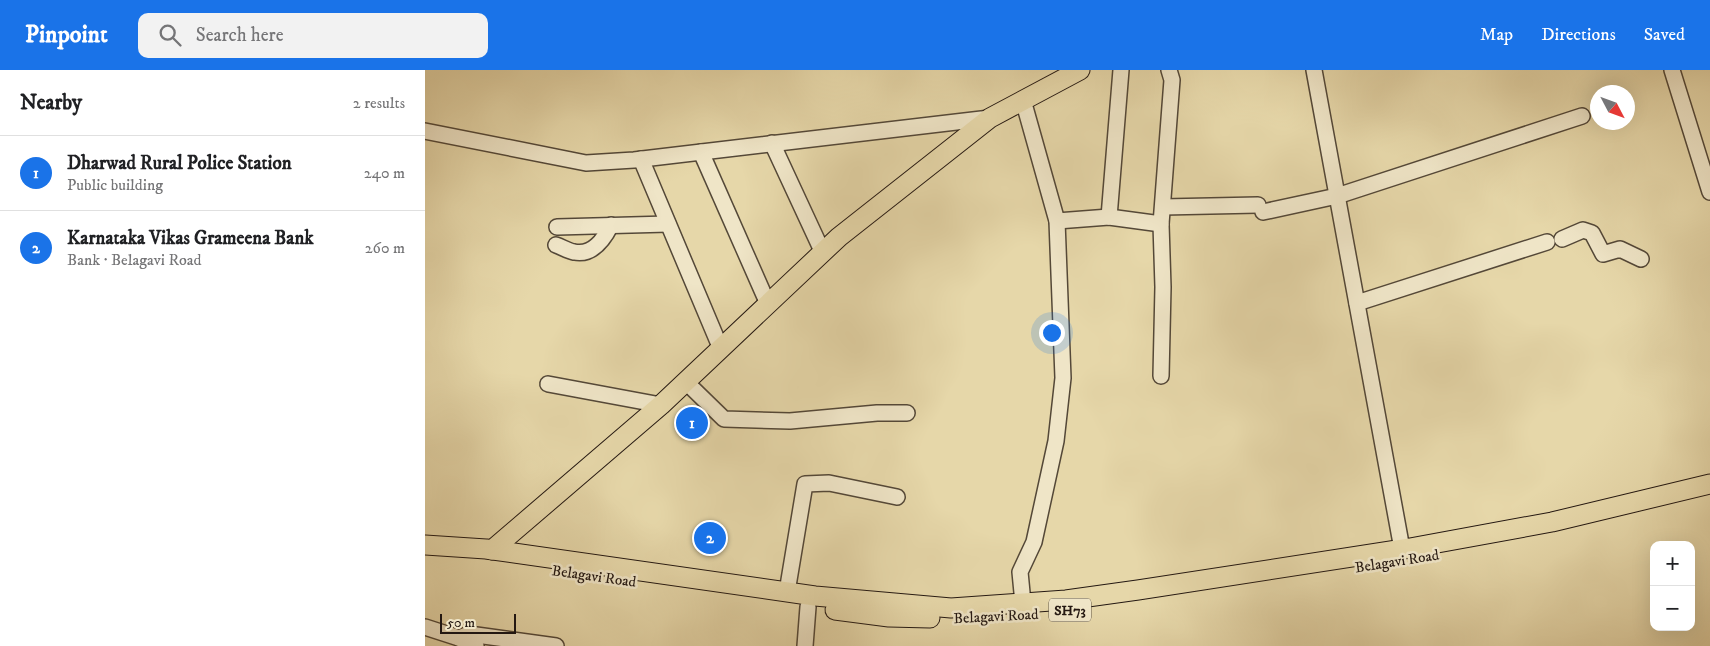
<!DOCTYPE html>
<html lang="en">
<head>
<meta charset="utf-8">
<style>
  body { margin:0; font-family:"IM FELL DW Pica",serif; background:#f2f2f2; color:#202124 }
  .controls { position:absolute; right:15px; bottom:15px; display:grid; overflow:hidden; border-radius:10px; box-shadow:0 5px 20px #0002 }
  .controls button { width:45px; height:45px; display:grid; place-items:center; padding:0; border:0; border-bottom:1px solid #e0e0e0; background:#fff; color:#202124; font:25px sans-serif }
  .compass { position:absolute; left:1165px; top:15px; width:45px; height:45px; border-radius:50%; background:#fff; box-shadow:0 5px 20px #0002; rotate:131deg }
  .scale { position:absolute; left:15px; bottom:12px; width:76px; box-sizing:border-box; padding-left:5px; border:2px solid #241812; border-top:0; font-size:14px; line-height:18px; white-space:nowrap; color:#241812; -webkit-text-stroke:4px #efe5c7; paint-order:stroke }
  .you { position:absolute; left:626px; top:262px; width:18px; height:18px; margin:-12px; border:4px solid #fff; border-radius:50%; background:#1a73e8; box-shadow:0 0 0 8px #1a73e833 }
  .badge { display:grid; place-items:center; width:32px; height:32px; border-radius:50%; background:#1a73e8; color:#fff; font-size:16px; font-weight:700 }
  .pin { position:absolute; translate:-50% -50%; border:2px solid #fff; box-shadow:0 1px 5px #0006 }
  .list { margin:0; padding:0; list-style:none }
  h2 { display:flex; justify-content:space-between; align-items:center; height:65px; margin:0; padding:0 20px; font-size:21px }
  h2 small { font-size:16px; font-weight:400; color:#757577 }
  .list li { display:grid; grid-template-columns:32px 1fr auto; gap:15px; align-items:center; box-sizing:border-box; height:75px; padding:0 20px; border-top:1px solid #e0e0e0 }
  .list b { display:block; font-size:19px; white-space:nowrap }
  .list p { margin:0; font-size:16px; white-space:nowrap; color:#757577 }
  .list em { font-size:16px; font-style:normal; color:#757577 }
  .icon { flex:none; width:28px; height:28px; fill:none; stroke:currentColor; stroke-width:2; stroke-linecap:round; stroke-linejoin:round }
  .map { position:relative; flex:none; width:1285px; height:576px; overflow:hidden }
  header { display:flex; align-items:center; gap:30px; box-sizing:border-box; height:70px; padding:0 25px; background:#1a73e8; color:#fff }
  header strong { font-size:24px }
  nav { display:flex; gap:28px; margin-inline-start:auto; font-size:18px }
  .search { width:350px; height:45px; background:#f2f2f2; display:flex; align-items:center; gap:12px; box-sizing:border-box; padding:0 18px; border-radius:10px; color:#757577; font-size:19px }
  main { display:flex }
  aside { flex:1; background:#fff }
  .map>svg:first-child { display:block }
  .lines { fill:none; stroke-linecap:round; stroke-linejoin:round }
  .minor-casing { stroke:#544838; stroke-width:18 }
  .major-casing { stroke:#241812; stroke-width:21 }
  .minor { stroke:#efe5c7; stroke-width:15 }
  .major { stroke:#e6d7a9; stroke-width:19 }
  .labels { text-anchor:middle; stroke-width:5; stroke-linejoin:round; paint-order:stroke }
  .shield { fill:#efe5c7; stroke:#615648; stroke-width:1 }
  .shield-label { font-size:14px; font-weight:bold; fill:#241812 }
  .street-label { font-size:15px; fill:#241812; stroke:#efe5c7 }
</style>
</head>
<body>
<header>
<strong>Pinpoint</strong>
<div class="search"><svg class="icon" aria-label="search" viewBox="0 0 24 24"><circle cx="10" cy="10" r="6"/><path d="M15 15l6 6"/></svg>Search here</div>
<nav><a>Map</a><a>Directions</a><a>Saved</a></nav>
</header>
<main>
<aside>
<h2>Nearby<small>2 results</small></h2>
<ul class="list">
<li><span class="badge">1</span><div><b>Dharwad Rural Police Station</b><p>Public building</p></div><em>240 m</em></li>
<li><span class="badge">2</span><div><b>Karnataka Vikas Grameena Bank</b><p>Bank · Belagavi Road</p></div><em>260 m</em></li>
</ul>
</aside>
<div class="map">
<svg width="1285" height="576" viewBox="0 0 1285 576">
  <rect width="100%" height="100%" fill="#e6d7a9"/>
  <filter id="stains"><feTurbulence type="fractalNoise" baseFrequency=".004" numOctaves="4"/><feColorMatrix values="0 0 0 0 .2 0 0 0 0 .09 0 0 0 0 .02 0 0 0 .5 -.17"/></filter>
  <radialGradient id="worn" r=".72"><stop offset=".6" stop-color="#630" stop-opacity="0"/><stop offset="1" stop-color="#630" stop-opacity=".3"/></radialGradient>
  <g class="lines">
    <defs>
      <g id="minor">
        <path d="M889 0 977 479"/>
        <path d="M1247 0 1285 122"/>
        <path d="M598 30 632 151 638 308 631 371 609 472 595 502 598 533"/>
        <path d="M0 61 161 93 209 90 565 48"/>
        <path d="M347 73 398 183"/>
        <path d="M276 82 343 234"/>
        <path d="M216 89 296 279"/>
        <path d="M738 137 833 135"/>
        <path d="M838 142 912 126 1157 46"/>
        <path d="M684 147 696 0"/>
        <path d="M632 151 684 147 736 154"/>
        <path d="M132 157 243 154"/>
        <path d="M1137 169 1158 160 1167 163 1178 184 1195 179 1216 189"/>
        <path d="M131 175C137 177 143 181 149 182 168 186 179 169 186 155"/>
        <path d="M932 233 1122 172"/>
        <path d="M736 306 738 217 736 154 747 10 744 0"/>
        <path d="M261 312 299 349 365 351 452 343H482"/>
        <path d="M123 314 236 335"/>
        <path d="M362 522 380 414 404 413 472 427"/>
        <path d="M0 557 34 568 51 576"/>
        <path d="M34 568 44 564 131 576"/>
        <path d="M380 576 383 537"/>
      </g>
      <g id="major">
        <path d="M0 475 61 479 390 526 526 538 641 530 713 520 985 478 1127 452 1285 414"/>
        <path d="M67 480 236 335 414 167 565 48 655 0"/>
        <path d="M410 540 464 547 505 548"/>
      </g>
    </defs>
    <!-- minor casing -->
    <use href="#minor" class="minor-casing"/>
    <!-- major casing -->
    <use href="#major" class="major-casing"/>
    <!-- minor -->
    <use href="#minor" class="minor"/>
    <!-- major -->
    <use href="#major" class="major"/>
  </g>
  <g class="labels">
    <!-- shield labels -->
    <rect class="shield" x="624" y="528.5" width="42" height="23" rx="4"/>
    <g class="shield-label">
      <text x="645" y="545">SH73</text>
    </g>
    <!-- street labels -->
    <g class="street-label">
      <text transform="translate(972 491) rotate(-9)" y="5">Belagavi Road</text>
      <text transform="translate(169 506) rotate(8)" y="5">Belagavi Road</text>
      <text transform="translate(571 546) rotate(-3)" y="5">Belagavi Road</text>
    </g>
  </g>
  <rect width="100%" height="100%" filter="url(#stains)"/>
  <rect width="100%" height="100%" fill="url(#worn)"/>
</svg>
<div class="controls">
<button>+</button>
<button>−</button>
</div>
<svg class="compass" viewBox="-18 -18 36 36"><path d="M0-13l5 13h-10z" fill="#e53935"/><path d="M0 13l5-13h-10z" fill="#757577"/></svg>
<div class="scale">50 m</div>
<div class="you"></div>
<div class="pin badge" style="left:267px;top:353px">1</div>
<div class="pin badge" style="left:285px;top:468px">2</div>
</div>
</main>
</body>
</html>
